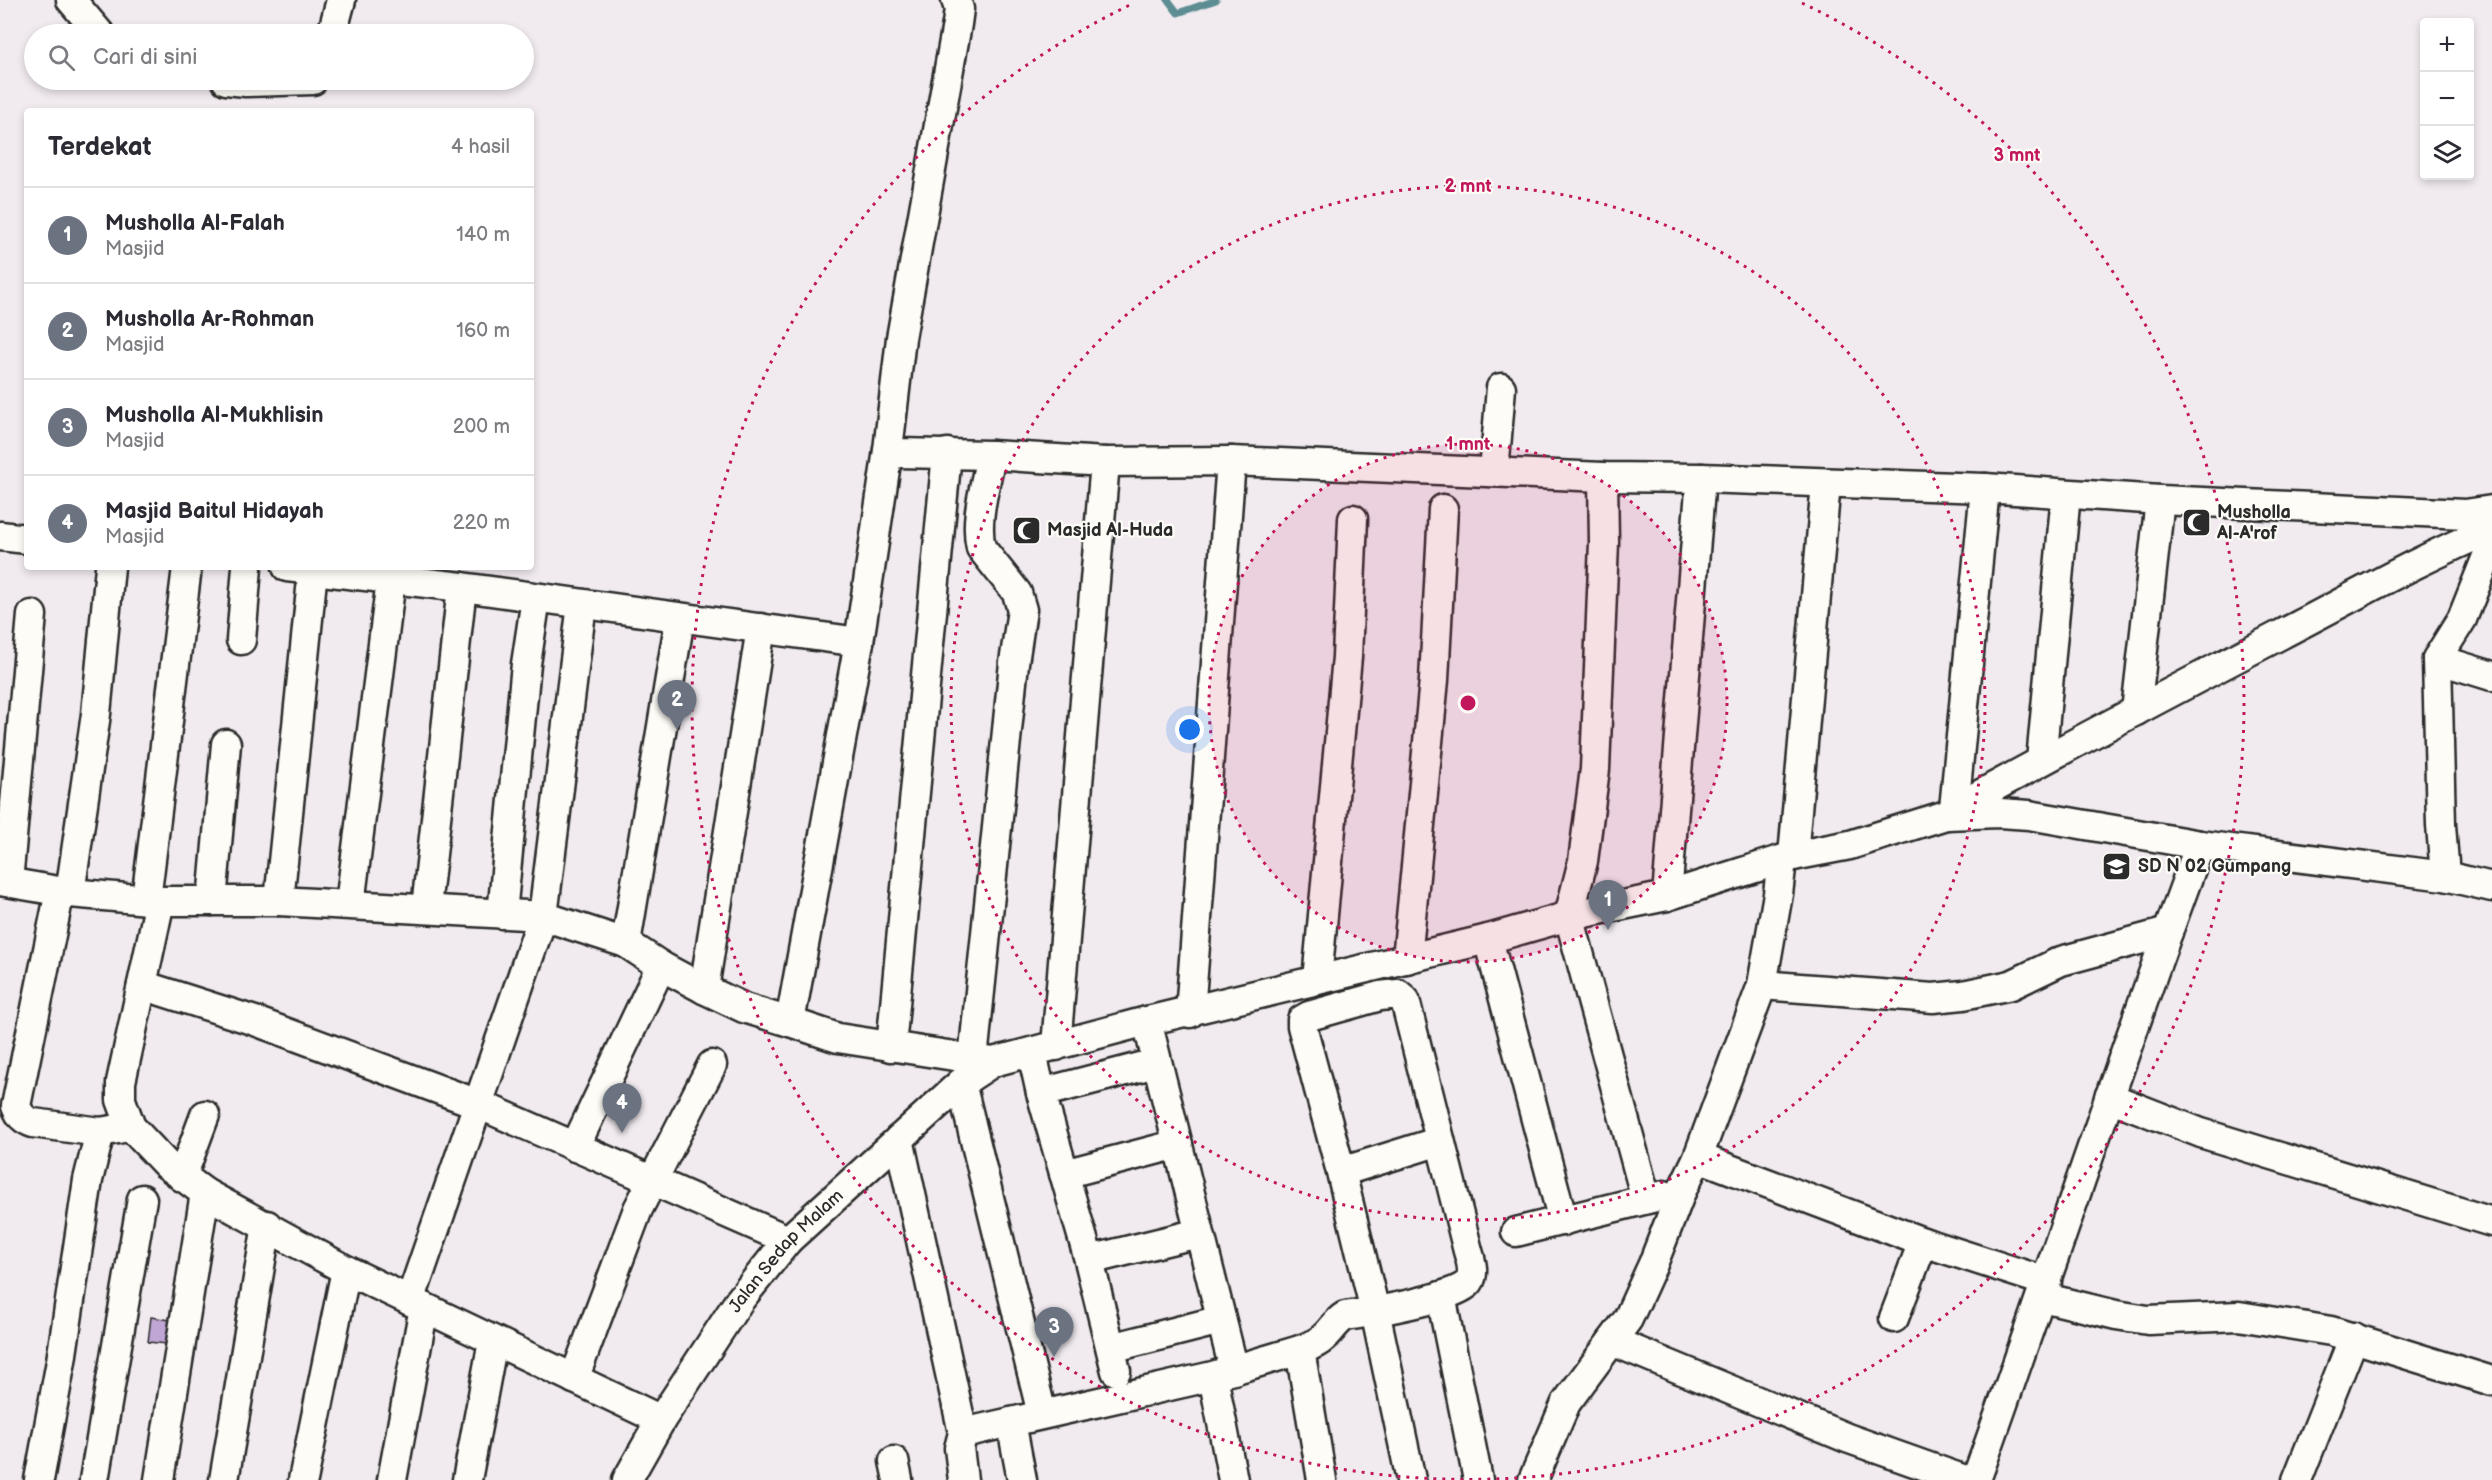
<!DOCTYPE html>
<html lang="id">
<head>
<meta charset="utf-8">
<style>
  body { margin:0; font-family:"Balsamiq Sans",sans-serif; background:#f2f2f3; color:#2b2b33 }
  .controls { position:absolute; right:18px; top:18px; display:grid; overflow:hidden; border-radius:6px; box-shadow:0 3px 9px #0003 }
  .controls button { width:54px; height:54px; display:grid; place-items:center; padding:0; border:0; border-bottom:2px solid #e1e1e2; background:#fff; color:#2b2b33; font:30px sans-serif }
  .you { position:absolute; left:1190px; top:730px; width:21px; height:21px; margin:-15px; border:4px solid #fff; border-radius:50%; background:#1a73e8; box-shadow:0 0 0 9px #1a73e833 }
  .badge { display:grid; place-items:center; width:39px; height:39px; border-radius:50%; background:#d93025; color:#fff; font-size:20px; font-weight:700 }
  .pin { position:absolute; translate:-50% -50px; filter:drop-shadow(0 2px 3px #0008) }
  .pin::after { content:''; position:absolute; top:32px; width:21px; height:18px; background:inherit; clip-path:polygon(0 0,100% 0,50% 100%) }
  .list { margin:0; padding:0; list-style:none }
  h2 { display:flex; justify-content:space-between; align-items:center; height:78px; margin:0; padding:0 24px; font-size:26px }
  h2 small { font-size:20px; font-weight:400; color:#7c7c81 }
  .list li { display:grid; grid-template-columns:39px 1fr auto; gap:18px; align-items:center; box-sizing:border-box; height:96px; padding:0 24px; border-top:2px solid #e1e1e2 }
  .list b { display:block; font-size:22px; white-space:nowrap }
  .list p { margin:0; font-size:20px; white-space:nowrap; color:#7c7c81 }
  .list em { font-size:20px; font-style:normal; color:#7c7c81 }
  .icon { flex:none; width:33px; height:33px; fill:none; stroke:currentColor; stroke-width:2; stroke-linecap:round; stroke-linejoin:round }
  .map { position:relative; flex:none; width:2492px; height:1480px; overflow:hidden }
  .search { position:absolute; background:#fff; box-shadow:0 3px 9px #0003; left:24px; top:24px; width:510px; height:66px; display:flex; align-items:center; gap:15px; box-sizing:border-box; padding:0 21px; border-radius:33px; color:#7c7c81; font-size:22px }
  .panel { position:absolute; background:#fff; box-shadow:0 3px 9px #0003; left:24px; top:108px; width:510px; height:462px; border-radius:6px }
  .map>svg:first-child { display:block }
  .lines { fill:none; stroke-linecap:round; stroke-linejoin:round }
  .stream { stroke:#5c8d92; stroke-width:7 }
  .building { fill:#bfa6d4; stroke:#2b2b2b; stroke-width:1.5 }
  .minor-casing { stroke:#2b2b2b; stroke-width:33 }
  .minor { stroke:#fdfcf7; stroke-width:28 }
  .ring { fill:none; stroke:#c2185b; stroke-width:3; stroke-dasharray:3 6 }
  .labels { text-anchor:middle; stroke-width:4.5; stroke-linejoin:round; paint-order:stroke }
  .poi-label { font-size:18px; font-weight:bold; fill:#2b2b2b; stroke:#fdfcf7; text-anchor:start }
  .street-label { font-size:18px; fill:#2b2b2b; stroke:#fdfcf7 }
  .centre { fill:#c2185b; stroke:#fdfcf7; stroke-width:3 }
  .ring-label { font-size:18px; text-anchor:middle; font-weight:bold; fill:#c2185b; stroke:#fdfcf7; stroke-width:4.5; stroke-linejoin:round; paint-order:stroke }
</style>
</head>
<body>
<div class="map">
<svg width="2492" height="1480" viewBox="0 0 2492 1480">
  <rect width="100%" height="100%" fill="#f1ebf0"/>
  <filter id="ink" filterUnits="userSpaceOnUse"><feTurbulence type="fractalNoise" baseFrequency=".0167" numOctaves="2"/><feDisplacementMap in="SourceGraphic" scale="12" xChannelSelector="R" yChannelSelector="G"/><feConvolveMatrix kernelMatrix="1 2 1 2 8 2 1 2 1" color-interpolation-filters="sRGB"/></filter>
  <g filter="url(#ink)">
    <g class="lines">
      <!-- stream -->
      <path class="stream" d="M1168 0 1178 13 1216 0"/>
    </g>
    <!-- building -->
    <path class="building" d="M151 1317 170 1320 167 1344 148 1342Z"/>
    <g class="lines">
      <defs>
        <g id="minor">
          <path d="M71 0 100 34"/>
          <path d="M956 0 959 9 957 24 901 338 888 450 859 642 790 1022 838 1038 993 1062 1147 1021 1488 939 1569 916 1667 896 1793 856 1850 845 1946 815 2000 813 2029 815 2200 845 2445 876 2492 887"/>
          <path d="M332 34 341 0"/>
          <path d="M226 80 246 82 313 80"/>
          <path d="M888 450 898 453 991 455 1105 462 1231 461 1603 477 1701 478 1985 488 2160 500 2465 514 2492 510"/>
          <path d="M1494 472 1501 388"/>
          <path d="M1603 477 1604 542 1595 769 1583 861 1569 916 1646 1199"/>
          <path d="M0 536 27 539"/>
          <path d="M287 567 462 587 859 642"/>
          <path d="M241 640 247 567"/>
          <path d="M2437 659 2492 676"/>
          <path d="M2136 711 2160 500"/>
          <path d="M2041 761 2066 494"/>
          <path d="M1954 809 1985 488"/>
          <path d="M1947 815 1954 809C2062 749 2171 692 2280 635 2350 599 2419 559 2492 529"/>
          <path d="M1793 856 1826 483"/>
          <path d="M2445 876 2441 825 2437 659 2462 619 2492 544"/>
          <path d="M0 881 70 893 160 901H279L543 916 626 943 661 966 704 989 744 1008 790 1022"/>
          <path d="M8 882 32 615"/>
          <path d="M60 891 16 1106C20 1116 24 1120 33 1123L100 1132 118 1129"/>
          <path d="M70 893 96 714 110 567"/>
          <path d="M1667 896 1701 478"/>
          <path d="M146 900 187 567"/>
          <path d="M160 901 121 1082V1100L131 1127 166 1164 205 1193 346 1270 661 1420"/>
          <path d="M212 901 226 744"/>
          <path d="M279 901 313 570"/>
          <path d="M350 904 391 580"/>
          <path d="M426 908 462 587"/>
          <path d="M502 914 526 664 536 598"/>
          <path d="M1488 939 1563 1221"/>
          <path d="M626 943 680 618"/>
          <path d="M1407 959 1434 680 1443 509"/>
          <path d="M1317 980 1347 657 1353 519"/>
          <path d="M142 985 255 1021 478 1104 788 1240"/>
          <path d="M1762 985 1933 998 1963 995 2011 985 2061 961 2168 932"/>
          <path d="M704 989 761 628"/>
          <path d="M1190 1013 1231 461"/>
          <path d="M1147 1021 1234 1370"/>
          <path d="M1056 1046 1105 462"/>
          <path d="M891 1047 947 453"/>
          <path d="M1032 1053 1041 1093 1089 1260"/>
          <path d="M973 1059 1014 663 1022 610 1017 593 981 548C974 518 986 484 991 455"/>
          <path d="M961 1083 1042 1414"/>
          <path d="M1041 1093 1156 1063"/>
          <path d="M2109 1097 2201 1133 2492 1222"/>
          <path d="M899 1139 963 1433"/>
          <path d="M575 1147 661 966"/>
          <path d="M1698 1157 1923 1242 2047 1282"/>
          <path d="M1064 1174 1178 1144"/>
          <path d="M182 1177 205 1115"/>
          <path d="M1516 1232 1664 1195"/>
          <path d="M1441 1296 1478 1480"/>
          <path d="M2042 1297 2116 1315 2148 1320 2239 1316 2331 1331 2492 1381"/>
          <path d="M410 1301 543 916 582 604"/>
          <path d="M1894 1318 1923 1242"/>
          <path d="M1612 1341 1847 1438 1965 1480"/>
          <path d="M1111 1348 1221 1320"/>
          <path d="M1300 1350C1308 1347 1317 1344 1323 1338 1332 1331 1335 1322 1345 1316 1368 1313 1458 1298 1469 1282 1475 1273 1471 1261 1468 1251L1405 1000 1398 994 1380 996 1309 1016 1302 1020V1026L1341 1172"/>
          <path d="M1116 1371 1089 1260 1199 1233"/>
          <path d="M1216 1375 1300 1350 1322 1480"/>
          <path d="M574 1379 638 1209 712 1065"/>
          <path d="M1011 1422 1022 1480"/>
          <path d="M894 1461 898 1480"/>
          <path d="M39 1480 61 1361 88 1180 100 1132"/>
          <path d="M94 1480 142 1199"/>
          <path d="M159 1480 205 1193"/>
          <path d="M224 1480 267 1225"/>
          <path d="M303 1480 346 1270"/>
          <path d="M392 1480 424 1307"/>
          <path d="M467 1480 493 1341"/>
          <path id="s1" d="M627 1480 661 1420 739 1301 788 1240 961 1083 993 1062"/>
          <path d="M963 1480 959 1448 963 1433 1213 1376 1233 1480"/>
          <path d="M1411 1480 1375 1311 1341 1172 1440 1141"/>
          <path d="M1533 1480 1566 1403 1628 1319 1653 1264 1681 1192 1698 1157 1762 985 1778 894 1782 860"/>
          <path d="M1976 1480C2052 1269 2121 1055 2200 845"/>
          <path d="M2297 1480 2354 1337"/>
        </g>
      </defs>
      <!-- minor casing -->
      <use href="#minor" class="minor-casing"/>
      <!-- minor -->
      <use href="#minor" class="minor"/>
    </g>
  </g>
  <!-- distance rings -->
  <circle cx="1468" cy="703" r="259" fill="#c2185b" fill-opacity=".12"/>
  <g class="ring">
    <circle cx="1468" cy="703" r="259"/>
    <circle cx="1468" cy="703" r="517"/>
    <path d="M1802 3A776 776 0 1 1 1134 3"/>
  </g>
  <!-- icons -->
  <defs>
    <symbol id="mosque-square" viewBox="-11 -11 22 22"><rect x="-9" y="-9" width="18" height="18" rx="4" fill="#2b2b2b" stroke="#fdfcf7"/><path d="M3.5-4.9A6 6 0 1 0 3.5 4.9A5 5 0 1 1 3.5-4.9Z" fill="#fff"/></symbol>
    <symbol id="school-square" viewBox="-11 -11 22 22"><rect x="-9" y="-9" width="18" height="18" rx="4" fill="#2b2b2b" stroke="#fdfcf7"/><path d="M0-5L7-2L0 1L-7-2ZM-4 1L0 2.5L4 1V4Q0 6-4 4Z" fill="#fff"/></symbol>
  </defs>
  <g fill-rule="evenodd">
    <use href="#mosque-square" x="2180" y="506" width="33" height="33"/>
    <use href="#mosque-square" x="1010" y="514" width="33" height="33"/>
    <use href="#school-square" x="2100" y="850" width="33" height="33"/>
  </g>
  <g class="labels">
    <!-- poi labels -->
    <g class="poi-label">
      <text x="2217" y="518">Musholla<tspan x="2217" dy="21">Al-A'rof</tspan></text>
      <text x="1047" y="536">Masjid Al-Huda</text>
      <text x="2138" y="872">SD N 02 Gumpang</text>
    </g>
    <!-- street labels -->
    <g class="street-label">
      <text dy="6" stroke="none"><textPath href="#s1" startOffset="280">Jalan Sedap Malam</textPath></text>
    </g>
  </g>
  <circle cx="1468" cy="703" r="9" class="centre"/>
  <g class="ring-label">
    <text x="2017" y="161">3 mnt</text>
    <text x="1468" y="192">2 mnt</text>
    <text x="1468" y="450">1 mnt</text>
  </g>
</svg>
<div class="controls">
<button>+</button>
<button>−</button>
<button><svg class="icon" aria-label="layers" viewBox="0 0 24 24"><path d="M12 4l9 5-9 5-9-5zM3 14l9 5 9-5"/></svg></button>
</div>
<div class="you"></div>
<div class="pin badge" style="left:1608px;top:930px;background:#6b7280">1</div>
<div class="pin badge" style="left:677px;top:730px;background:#6b7280">2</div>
<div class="pin badge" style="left:1054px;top:1357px;background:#6b7280">3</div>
<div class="pin badge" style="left:622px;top:1133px;background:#6b7280">4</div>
<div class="search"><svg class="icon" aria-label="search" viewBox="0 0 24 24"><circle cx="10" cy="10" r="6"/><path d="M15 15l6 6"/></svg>Cari di sini</div>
<section class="panel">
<h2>Terdekat<small>4 hasil</small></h2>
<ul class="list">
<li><span class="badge" style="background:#6b7280">1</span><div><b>Musholla Al-Falah</b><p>Masjid</p></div><em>140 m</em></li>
<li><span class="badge" style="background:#6b7280">2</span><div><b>Musholla Ar-Rohman</b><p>Masjid</p></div><em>160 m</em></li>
<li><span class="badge" style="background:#6b7280">3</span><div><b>Musholla Al-Mukhlisin</b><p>Masjid</p></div><em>200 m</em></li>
<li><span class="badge" style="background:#6b7280">4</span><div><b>Masjid Baitul Hidayah</b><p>Masjid</p></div><em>220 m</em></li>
</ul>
</section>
</div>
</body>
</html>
